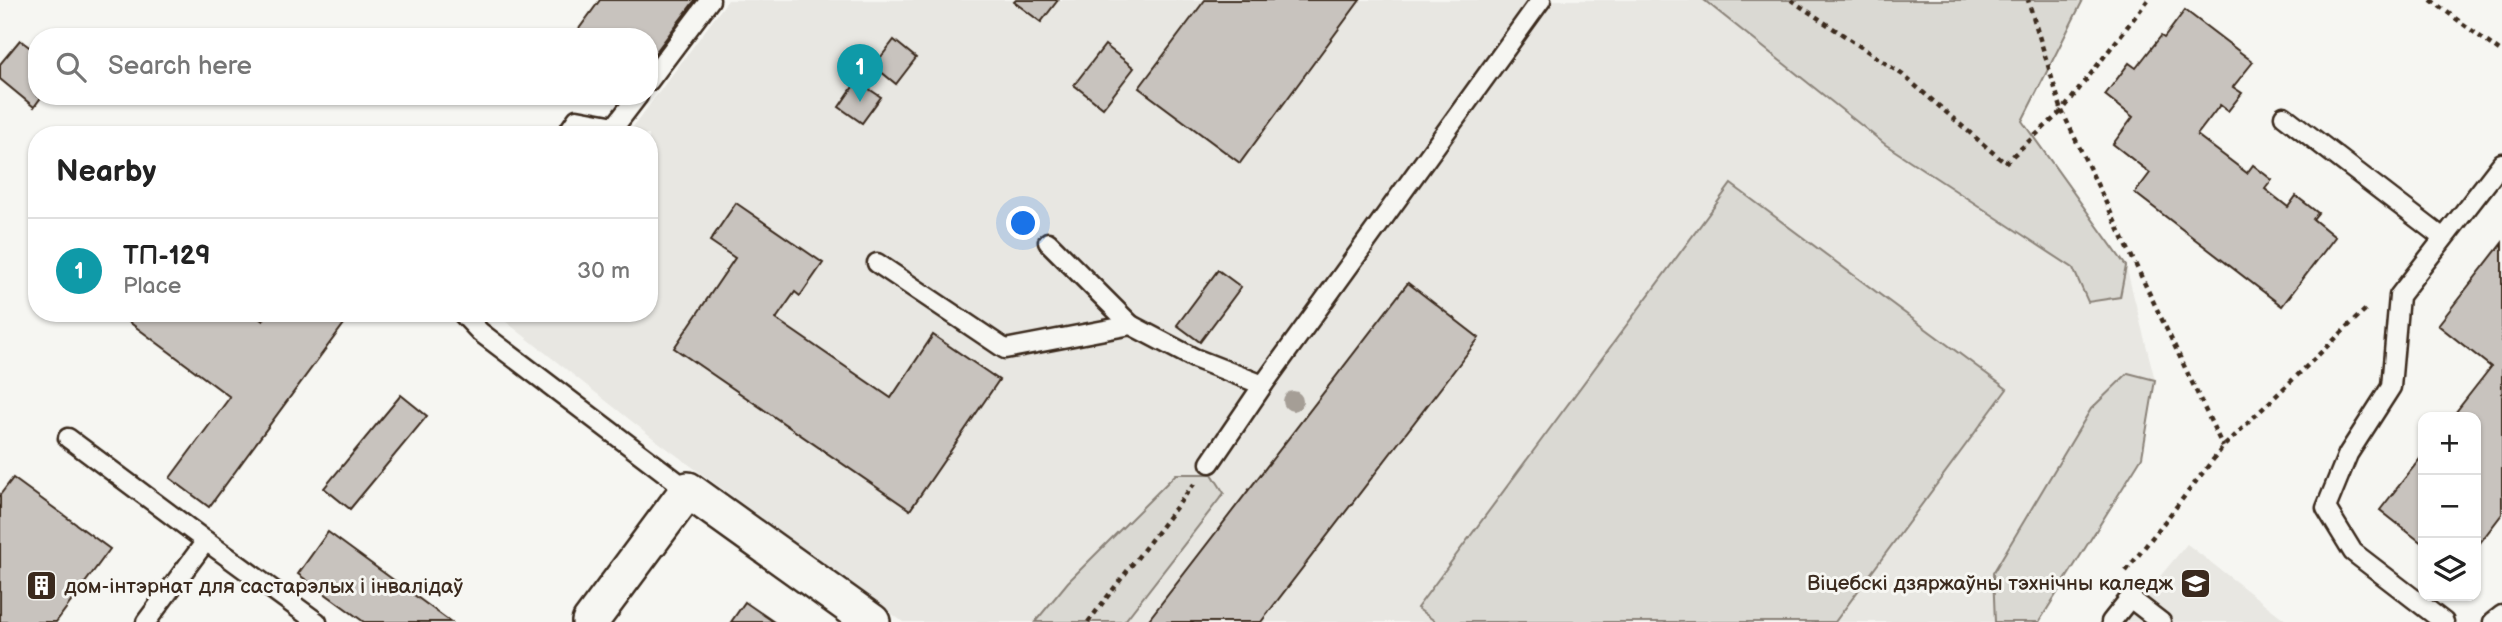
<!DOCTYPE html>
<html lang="en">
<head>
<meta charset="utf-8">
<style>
  body { margin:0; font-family:"Balsamiq Sans",sans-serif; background:#f6f6f6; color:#222 }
  .controls { position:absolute; right:21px; bottom:21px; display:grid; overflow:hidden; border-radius:14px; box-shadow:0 2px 5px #0004 }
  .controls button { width:63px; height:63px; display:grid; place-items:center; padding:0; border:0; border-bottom:2px solid #e0e0e0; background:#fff; color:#222; font:35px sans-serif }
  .you { position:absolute; left:1024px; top:224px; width:24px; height:24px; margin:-18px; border:5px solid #fff; border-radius:50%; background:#1a73e8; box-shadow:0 0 0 10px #1a73e833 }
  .badge { display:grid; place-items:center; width:46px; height:46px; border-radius:50%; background:#3b2a1e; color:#fff; font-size:23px; font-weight:700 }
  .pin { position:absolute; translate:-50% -58px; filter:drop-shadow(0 2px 4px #0008) }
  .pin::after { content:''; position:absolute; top:37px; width:24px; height:21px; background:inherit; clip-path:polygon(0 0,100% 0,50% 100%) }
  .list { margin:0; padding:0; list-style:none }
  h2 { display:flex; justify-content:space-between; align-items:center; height:91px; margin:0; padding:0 28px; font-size:30px }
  h2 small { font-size:23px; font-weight:400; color:#767676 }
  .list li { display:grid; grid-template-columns:46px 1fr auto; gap:21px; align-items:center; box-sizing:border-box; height:105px; padding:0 28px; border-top:2px solid #e0e0e0 }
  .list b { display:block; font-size:26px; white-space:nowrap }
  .list p { margin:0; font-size:23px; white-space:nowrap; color:#767676 }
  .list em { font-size:23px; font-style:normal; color:#767676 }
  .icon { flex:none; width:38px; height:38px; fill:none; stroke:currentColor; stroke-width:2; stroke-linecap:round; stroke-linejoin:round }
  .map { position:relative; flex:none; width:2502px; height:622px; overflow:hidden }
  .search { position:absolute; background:#fff; box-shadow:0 2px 5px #0004; left:28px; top:28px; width:630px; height:77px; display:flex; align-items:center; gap:18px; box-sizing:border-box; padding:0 24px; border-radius:28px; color:#767676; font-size:26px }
  .panel { position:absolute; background:#fff; box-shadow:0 2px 5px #0004; left:28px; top:126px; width:630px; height:196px; border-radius:28px }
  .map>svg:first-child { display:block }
  .built { fill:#e8e7e2 }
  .green { fill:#dad9d3; stroke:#8a8278; stroke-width:2 }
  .building { fill:#c8c3be; stroke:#3b2a1e; stroke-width:2 }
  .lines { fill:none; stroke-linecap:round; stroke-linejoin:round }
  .lane-casing { stroke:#3b2a1e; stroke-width:23 }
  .street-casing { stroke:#3b2a1e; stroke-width:40 }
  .path { stroke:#3b2a1e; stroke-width:4.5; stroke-dasharray:5 5; stroke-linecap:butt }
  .lane { stroke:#f6f6f2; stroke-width:18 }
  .street { stroke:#f6f6f2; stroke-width:35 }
  .tree { fill:#a59e96 }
  .labels { text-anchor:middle; stroke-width:6; stroke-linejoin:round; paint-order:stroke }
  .poi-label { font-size:21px; fill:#3b2a1e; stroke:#f6f6f2; text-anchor:end }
</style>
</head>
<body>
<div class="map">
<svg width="2502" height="622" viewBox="0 0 2502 622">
  <rect width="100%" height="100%" fill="#f6f6f2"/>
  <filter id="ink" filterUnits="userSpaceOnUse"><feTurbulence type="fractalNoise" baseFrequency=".0143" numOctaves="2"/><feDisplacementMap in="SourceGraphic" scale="14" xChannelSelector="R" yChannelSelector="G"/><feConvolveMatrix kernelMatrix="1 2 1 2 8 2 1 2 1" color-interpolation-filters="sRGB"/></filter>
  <g filter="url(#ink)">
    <!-- built -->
    <g class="built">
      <path d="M728 0H2083L2022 121 2126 266 2155 380 2142 457 2039 622H903L653 438 495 313H649V135H627Z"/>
      <path d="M2187 544 2288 622H2122Z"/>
    </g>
    <!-- green -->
    <g class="green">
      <path d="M1704 0H2083L2022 121 2126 266 2120 297 2088 302 2073 268 1886 145Z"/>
      <path d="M1731 184 2007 389 1835 622H1436L1417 608Z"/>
      <path d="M2128 373 2155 380 2142 457 2039 622H1995L1993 573 2091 409Z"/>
      <path d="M1176 474H1212L1224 493 1124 622H1035L1068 582Z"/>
    </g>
    <!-- building -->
    <g class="building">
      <path d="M600 0H695L649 61V37H573Z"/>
      <path d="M1016 0H1058L1041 22 1014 2Z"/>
      <path d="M1205 0H1360L1240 163 1139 88Z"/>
      <path d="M2185 10 2253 62 2233 87 2242 93 2228 111 2220 105 2197 135 2247 173 2253 165 2272 180 2265 189 2288 207 2296 196 2318 213 2313 219 2335 237 2282 306 2135 193 2150 173 2113 144 2133 117 2105 95 2129 63 2136 68 2161 36 2164 38Z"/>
      <path d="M20 40 37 53V96H42L34 107 0 79V64Z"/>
      <path d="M894 40 916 58 896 84 874 66Z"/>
      <path d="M1105 45 1134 68 1103 108 1074 85Z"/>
      <path d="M857 81 881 97 862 123 839 107Z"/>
      <path d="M736 203 823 263 800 296 795 292 776 319 891 398 933 335 999 380 910 510 674 348 735 258 710 241Z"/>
      <path d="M2502 243V514L2476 548V417H2452L2491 367 2438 325Z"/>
      <path d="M1218 270 1241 287 1200 342 1177 325Z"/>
      <path d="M1408 283 1479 338 1261 622H1147Z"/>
      <path d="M117 313H252L263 321 268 313H352L209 507 170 478 230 397Z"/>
      <path d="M401 395 427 416 350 509 324 488Z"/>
      <path d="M2423 455V544L2380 510Z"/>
      <path d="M13 478 110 549 56 622H0V495Z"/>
      <path d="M328 532 451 622H364L298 574Z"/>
      <path d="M745 602 774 622H731Z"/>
    </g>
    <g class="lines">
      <defs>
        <g id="lane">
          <path d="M649 81 710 0"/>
          <path d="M2284 116 2443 238"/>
          <path d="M566 135 577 119 615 126 638 96"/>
          <path d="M1048 242 1131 325"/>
          <path d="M877 263 1005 349 1131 325 1194 358 1263 385"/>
          <path d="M462 313 480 332 688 490"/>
          <path d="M68 438 206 541"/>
          <path d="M1210 463 1263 385 1541 0"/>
          <path d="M146 622 206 541 317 622"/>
          <path d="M2111 622 2130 598 2161 622"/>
          <path d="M2444 622 2353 552 2326 508 2348 454 2391 387 2399 296 2502 163"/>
          <path d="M2493 622 2502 615"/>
        </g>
        <path id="street" d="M590 622 688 490 872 622"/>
      </defs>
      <!-- lane casing -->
      <use href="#lane" class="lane-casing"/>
      <!-- street casing -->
      <use href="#street" class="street-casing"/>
      <!-- path -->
      <g class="path">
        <path d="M1791 0 1903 75 2005 163 2062 111 2028 0"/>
        <path d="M2148 0 2062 111 2223 447"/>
        <path d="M2431 0 2502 53"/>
        <path d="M2126 571 2223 447 2368 307"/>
        <path d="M1088 622 1194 484"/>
      </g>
      <!-- lane -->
      <use href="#lane" class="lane"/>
      <!-- street -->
      <use href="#street" class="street"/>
    </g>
    <!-- trees -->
    <circle class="tree" cx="1293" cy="401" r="10"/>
  </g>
  <!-- icons -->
  <defs>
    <symbol id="university-square" viewBox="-11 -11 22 22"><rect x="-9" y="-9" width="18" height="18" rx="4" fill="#3b2a1e" stroke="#f6f6f2"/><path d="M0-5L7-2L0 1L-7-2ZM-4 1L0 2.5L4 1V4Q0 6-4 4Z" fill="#fff"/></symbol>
    <symbol id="building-square" viewBox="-11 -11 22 22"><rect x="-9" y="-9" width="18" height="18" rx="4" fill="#3b2a1e" stroke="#f6f6f2"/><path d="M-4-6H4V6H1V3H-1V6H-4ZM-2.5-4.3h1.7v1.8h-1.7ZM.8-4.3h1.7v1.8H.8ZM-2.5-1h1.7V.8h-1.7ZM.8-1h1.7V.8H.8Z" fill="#fff"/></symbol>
  </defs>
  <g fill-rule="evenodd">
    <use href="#university-square" x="2178" y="566" width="35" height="35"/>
    <use href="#building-square" x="24" y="568" width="35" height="35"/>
  </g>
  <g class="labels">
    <!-- poi labels -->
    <g class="poi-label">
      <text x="2173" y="590">Віцебскі дзяржаўны тэхнічны каледж</text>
      <text x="64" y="593" text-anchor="start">дом-інтэрнат для састарэлых і інвалідаў</text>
    </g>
  </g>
</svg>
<div class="controls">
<button>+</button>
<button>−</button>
<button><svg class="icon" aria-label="layers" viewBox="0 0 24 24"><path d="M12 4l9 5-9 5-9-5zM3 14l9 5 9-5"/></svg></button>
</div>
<div class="you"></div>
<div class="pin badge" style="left:860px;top:102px;background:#0f9aa8">1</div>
<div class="search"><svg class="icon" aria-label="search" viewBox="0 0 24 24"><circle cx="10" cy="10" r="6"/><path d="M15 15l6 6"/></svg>Search here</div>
<section class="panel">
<h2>Nearby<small></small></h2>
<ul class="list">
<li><span class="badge" style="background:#0f9aa8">1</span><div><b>ТП-129</b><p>Place</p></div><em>30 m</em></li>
</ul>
</section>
</div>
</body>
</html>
